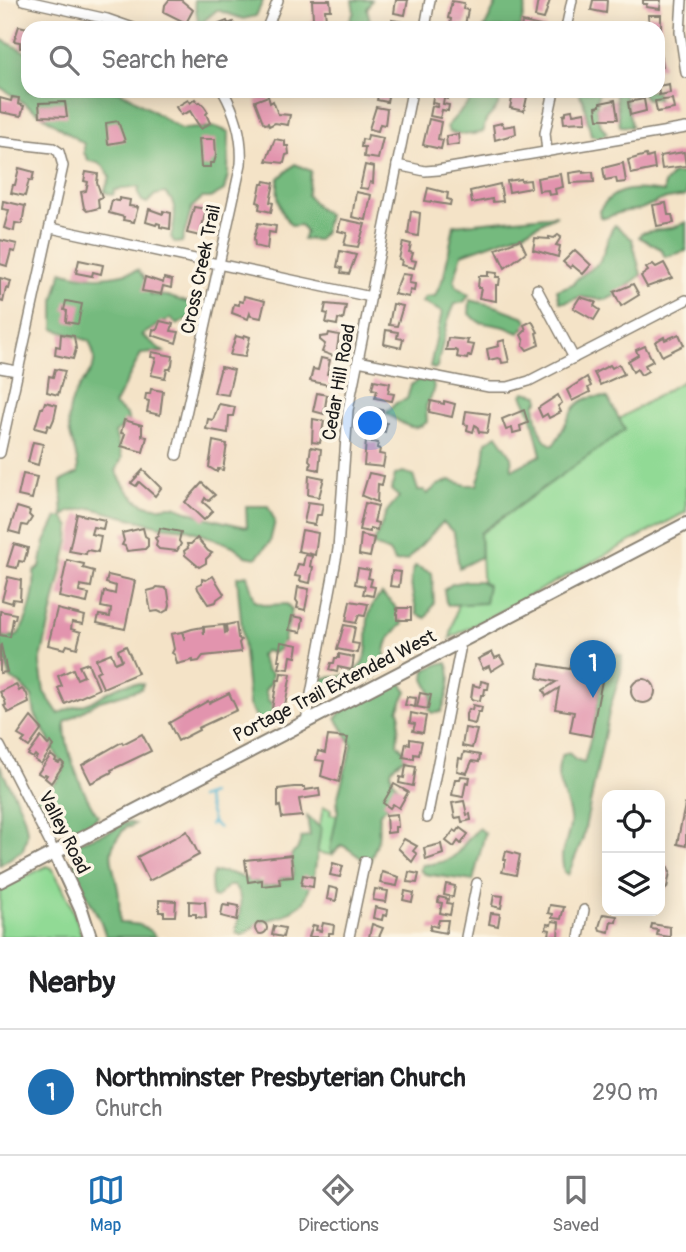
<!DOCTYPE html>
<html lang="en">
<head>
<meta charset="utf-8">
<style>
  body { margin:0; font-family:Pangolin,sans-serif; background:#f2f2f2; color:#202124 }
  .controls { position:absolute; right:21px; bottom:21px; display:grid; overflow:hidden; border-radius:14px; box-shadow:0 4px 18px #0003 }
  .controls button { width:63px; height:63px; display:grid; place-items:center; padding:0; border:0; border-bottom:2px solid #e0e0e0; background:#fff; color:#202124; font:35px sans-serif }
  .you { position:absolute; left:371px; top:424px; width:24px; height:24px; margin:-18px; border:5px solid #fff; border-radius:50%; background:#1a73e8; box-shadow:0 0 0 10px #1a73e833 }
  .badge { display:grid; place-items:center; width:46px; height:46px; border-radius:50%; background:#1f6fb2; color:#fff; font-size:23px; font-weight:700 }
  .pin { position:absolute; translate:-50% -58px; filter:drop-shadow(0 2px 4px #0008) }
  .pin::after { content:''; position:absolute; top:37px; width:24px; height:21px; background:inherit; clip-path:polygon(0 0,100% 0,50% 100%) }
  .list { margin:0; padding:0; list-style:none }
  h2 { display:flex; justify-content:space-between; align-items:center; height:91px; margin:0; padding:0 28px; font-size:30px }
  h2 small { font-size:23px; font-weight:400; color:#757577 }
  .list li { display:grid; grid-template-columns:46px 1fr auto; gap:21px; align-items:center; box-sizing:border-box; height:126px; padding:0 28px; border-top:2px solid #e0e0e0 }
  .list b { display:block; font-size:26px; white-space:nowrap }
  .list p { margin:0; font-size:23px; white-space:nowrap; color:#757577 }
  .list em { font-size:23px; font-style:normal; color:#757577 }
  .icon { flex:none; width:38px; height:38px; fill:none; stroke:currentColor; stroke-width:2; stroke-linecap:round; stroke-linejoin:round }
  .map { position:relative; flex:none; width:686px; height:937px; overflow:hidden }
  .search { position:absolute; background:#fff; box-shadow:0 4px 18px #0003; left:21px; right:21px; top:21px; height:77px; display:flex; align-items:center; gap:18px; box-sizing:border-box; padding:0 24px; border-radius:21px; color:#757577; font-size:26px }
  .sheet { height:217px; background:#fff }
  nav { display:flex; justify-content:space-around; align-items:center; box-sizing:border-box; height:98px; border-top:2px solid #e0e0e0; background:#fff; font-size:19px; color:#757577 }
  nav a { display:grid; justify-items:center; gap:4px }
  nav .on { color:#1f6fb2 }
  .map>svg:first-child { display:block }
  .green { fill:#91da95; stroke:#567b58; stroke-width:2 }
  .forest { fill:#74ba7e; stroke:#486b4d; stroke-width:2 }
  .lines { fill:none; stroke-linecap:round; stroke-linejoin:round }
  .stream { stroke:#53b5d1; stroke-width:2.5 }
  .building { fill:#e294ae }
  .street-casing { stroke:#888072; stroke-width:12 }
  .secondary-casing { stroke:#888072; stroke-width:16 }
  .street { stroke:#fff; stroke-width:9 }
  .secondary { stroke:#fff; stroke-width:12 }
  .labels { text-anchor:middle; stroke-width:7; stroke-linejoin:round; paint-order:stroke }
  .street-label { font-size:19px; fill:#1c1c1c; stroke:#fcf5e5 }
</style>
</head>
<body>
<div class="map">
<svg width="686" height="937" viewBox="0 0 686 937">
  <rect width="100%" height="100%" fill="#fcf5e5"/>
  <filter id="ink" filterUnits="userSpaceOnUse"><feTurbulence type="fractalNoise" baseFrequency=".0143" numOctaves="2"/><feDisplacementMap in="SourceGraphic" scale="14" xChannelSelector="R" yChannelSelector="G"/><feConvolveMatrix kernelMatrix="1 2 1 2 8 2 1 2 1" color-interpolation-filters="sRGB"/></filter>
  <filter id="wash" filterUnits="userSpaceOnUse"><feTurbulence type="fractalNoise" baseFrequency=".00686" numOctaves="4" result="noise"/><feDisplacementMap in="SourceGraphic" scale="28" xChannelSelector="R" yChannelSelector="G"/><feGaussianBlur stdDeviation="1.57" result="paint"/><feColorMatrix in="noise" values="0 0 0 0 0 0 0 0 0 0 0 0 0 0 0 0 0 1.4 0 .05"/><feComposite in="paint" operator="in"/></filter>
  <g filter="url(#wash)">
    <rect width="100%" height="100%" fill="#f4e3c7"/>
    <!-- green -->
    <g class="green">
      <path d="M686 379V512L450 638 460 593 483 595 480 534 624 430 619 419Z"/>
      <path d="M323 807 331 809 330 814 340 816 332 855 315 852Z"/>
      <path d="M47 866 52 868C65 890 75 912 82 937H0V889Z"/>
    </g>
    <!-- forest -->
    <g class="forest">
      <path d="M194 0H263V1L256 16 243 19 217 10 199 25Z"/>
      <path d="M352 0H372L367 9 372 28H346L354 12Z"/>
      <path d="M498 0H527L520 28H484Z"/>
      <path d="M0 39 28 53V91H118L129 96 181 129 216 127 229 132 228 175 224 190 210 198H202L192 207 182 242 175 243 171 237C175 222 179 203 165 193L155 195 147 203 142 201 138 194 139 187 115 190 113 195 104 192 110 178C105 166 102 163 89 161L84 153V144L0 87Z"/>
      <path d="M475 91H503C501 96 499 105 496 109 489 118 484 118 484 131 471 136 462 135 449 132L447 126 473 98Z"/>
      <path d="M577 91H599C595 106 596 122 607 133L599 138 591 135 583 100Z"/>
      <path d="M615 91H656L658 99H647L641 92H624L632 127 620 126Z"/>
      <path d="M295 164 311 171 307 195 318 208 328 215 324 232 318 240 303 239 306 232 300 225 292 226C280 215 275 194 279 178Z"/>
      <path d="M673 174H686V196L661 200 641 209 621 212 605 218 600 217 599 211C614 185 639 188 664 192V184Z"/>
      <path d="M557 215 524 232 462 254 454 280 457 287 469 295 464 302 455 304 448 320 437 367 434 369 430 367 442 312 422 302 425 297 435 296 444 276 454 225Z"/>
      <path d="M686 222V251L665 257 661 249 639 237 641 233 675 227Z"/>
      <path d="M615 225 632 239 641 275 618 294 606 300 580 297 566 302H560L557 290 573 284C579 273 592 271 599 262 607 251 606 234 615 225Z"/>
      <path d="M138 270 146 281 151 295 167 296 192 304 195 314 177 325 171 318 142 335 164 352 141 354 114 405 127 415 129 423 115 433 122 458 116 471C125 488 135 506 156 507 163 508 170 504 177 507 200 517 222 522 247 527L246 506H268L275 521 270 542 256 558 246 556 233 546 187 529 160 526 91 508 69 512 63 517 70 527 69 540 40 663 44 692 59 714C69 706 80 707 91 702 107 693 123 679 143 684L141 689 100 701 65 722C64 749 83 794 98 816 82 834 76 828 59 817 53 813 44 811 38 808L36 796C50 791 58 782 64 769L35 714 32 697 21 685 11 679 0 642 3 636H17C29 619 36 591 34 571L40 567 45 542 57 517H63L61 481 78 473C79 445 62 435 71 404 79 375 105 374 89 341L54 329V300L62 271C89 280 111 278 138 270Z"/>
      <path d="M470 300 495 306 525 317 528 324 519 333 505 327 479 322 469 314Z"/>
      <path d="M419 380 433 381 434 391 426 406 427 422C412 435 400 421 386 413L396 403 407 399 411 385Z"/>
      <path d="M524 392 539 395V400L535 404C536 417 539 441 553 445 571 424 568 391 608 398L625 430 480 533 481 557 459 568 454 533 443 522 407 560 395 562 389 552 373 545 387 511 399 497 391 490 395 475 403 472 413 475 418 490H424L427 494 438 485 450 480 466 485H477L484 462 486 442 497 435 511 455 512 470 541 455 531 414 522 395Z"/>
      <path d="M415 566 432 573 434 603 426 618 417 614C414 597 407 582 415 566Z"/>
      <path d="M247 575 255 601 266 605 287 604 292 610 282 647 274 653 265 651 260 656 267 670 272 673 271 683 265 690 268 700 282 712 279 719 258 730 257 719 249 705 237 577Z"/>
      <path d="M467 581H480L488 585 485 603 448 605 446 602 444 590 452 584Z"/>
      <path d="M382 594 394 605 403 624C379 645 389 647 381 673 365 684 341 690 322 693L319 685 322 678C398 676 346 621 382 594Z"/>
      <path d="M615 654 622 655 621 672 610 708 583 838 568 875 564 872C563 867 562 861 562 856 563 843 572 832 570 818 567 792 551 783 562 755L569 753 575 760 584 763 591 736 604 665Z"/>
      <path d="M442 663H447C454 678 447 697 441 712L432 713 429 710C435 693 430 693 424 679L425 670Z"/>
      <path d="M400 682 407 691 398 710 400 713 397 744 403 750 405 758C390 766 386 773 398 787L392 805C372 812 381 823 378 839 376 847 372 855 370 862 358 859 352 849 341 845L333 854 330 849 338 810 337 800 352 745 336 718 349 701 395 686Z"/>
      <path d="M0 765C8 787 26 809 27 833 27 838 24 845 23 850L0 865Z"/>
      <path d="M307 816 321 828 314 876 304 902 283 916 261 922 242 935 236 932C238 917 246 899 234 886H228L216 898 212 897 211 879 213 873C233 868 244 882 262 883L263 886 280 884 279 878 293 877 291 855 297 850 302 837 310 836Z"/>
      <path d="M128 822 135 824 130 827 127 826C103 852 112 858 118 889 120 899 119 912 120 923 136 924 145 923 156 937H106L101 922 77 877 73 852 81 841 114 830 120 824Z"/>
      <path d="M479 828 485 833 473 881 425 874 420 870 422 865C465 861 452 852 479 828Z"/>
    </g>
    <g class="lines">
      <!-- stream -->
      <g class="stream">
        <path d="M205 796 213 821 210 825"/>
        <path d="M199 798 211 794"/>
        <path d="M212 822 219 828"/>
      </g>
    </g>
    <g id="blocks">
      <!-- building -->
      <g class="building">
        <path d="M169 0H181L193 10 186 23 164 12 165 5Z"/>
        <path d="M312 0H330L331 10H325L326 19 322 23 327 28H304L313 19Z"/>
        <path d="M396 0H408L405 15 394 13Z"/>
        <path d="M538 0H550L544 19 535 17Z"/>
        <path d="M593 0H607L606 13 591 10Z"/>
        <path d="M643 0H661L660 9 646 7 647 4H643Z"/>
        <path d="M452 1 464 3 463 9 468 10 465 25 460 24 459 28 450 26 451 19 448 18Z"/>
        <path d="M648 15H661V30L649 28Z"/>
        <path d="M392 20 404 22 403 28H383L384 24 391 26Z"/>
        <path d="M227 21 228 24 233 22 235 28H209Z"/>
        <path d="M522 22 546 27V28H521Z"/>
        <path d="M19 26 28 28V51L25 47 20 48V42L14 41Z"/>
        <path d="M658 45H660L663 67 658 68Z"/>
        <path d="M669 84 670 93 659 95 658 86Z"/>
        <path d="M379 91H389L387 102 377 100Z"/>
        <path d="M434 91H445V94L448 95V99L444 98 443 104 449 105 448 111 442 110 440 118 430 116 432 106 437 107 438 104 432 103Z"/>
        <path d="M503 91H525L524 96 527 97 524 111 510 108 513 94Z"/>
        <path d="M268 96 270 103 273 101 278 114 290 115 288 125 275 123 269 126 268 123 265 124 263 122 255 101Z"/>
        <path d="M12 97 19 98 18 104 24 106 21 116 0 112V98L11 101Z"/>
        <path d="M195 99 198 103 200 102 204 106 208 112 206 114 210 123 201 129 190 111 181 115 176 107 188 100 190 103Z"/>
        <path d="M644 99 646 111 630 115 628 102Z"/>
        <path d="M672 99 674 109 657 112 655 101Z"/>
        <path d="M615 100 618 119H598L596 107 600 106V103Z"/>
        <path d="M65 102 67 117 40 116 39 103Z"/>
        <path d="M376 107 387 109 385 125 380 124 378 131 369 129Z"/>
        <path d="M572 110 573 114 585 112 586 122 564 123 563 115 566 114V111Z"/>
        <path d="M429 119 441 122 438 139 443 140 441 149 423 145Z"/>
        <path d="M118 121 125 141 108 144 106 123Z"/>
        <path d="M502 123 504 127 515 125 516 134 495 140 493 125Z"/>
        <path d="M458 134 459 144 447 146 446 136Z"/>
        <path d="M368 135 383 138 378 159 364 157 365 147H361L362 139 367 140Z"/>
        <path d="M199 139H215L216 156 214 163H210V167H201Z"/>
        <path d="M275 139 285 141V146H288L289 154 286 155 284 163 266 161Z"/>
        <path d="M684 152 686 166 662 169 660 156Z"/>
        <path d="M646 155 647 158 653 156 655 169 631 174 628 160Z"/>
        <path d="M623 163 626 182 617 183 616 178 605 180 603 168Z"/>
        <path d="M365 165 374 167 373 183 370 182 368 189 360 188Z"/>
        <path d="M19 168 34 172 32 181 29 180 25 196 11 193 13 185H15Z"/>
        <path d="M583 171V173L593 172 594 182 570 183 569 173Z"/>
        <path d="M86 172 98 174 97 183 102 197 98 199 99 208 87 211 84 208 81 192 86 191 88 182 84 181Z"/>
        <path d="M561 174 563 187 555 189 556 194 549 195 548 190 539 191 537 178Z"/>
        <path d="M521 179V181L530 180 531 188 509 192 507 181Z"/>
        <path d="M265 181 274 183 270 202 273 203 271 212 259 209 260 203 257 202 261 184H264Z"/>
        <path d="M500 184 503 201 493 202 492 199 472 203 470 191Z"/>
        <path d="M428 188 448 193 447 199 451 200 450 205 425 201Z"/>
        <path d="M356 192 371 195 366 220 352 217Z"/>
        <path d="M119 198 130 200 129 206 138 207 134 222 123 220 124 217 109 213 112 200 119 201Z"/>
        <path d="M3 201 25 206 22 224 15 223 14 231 4 228 9 210 2 209Z"/>
        <path d="M666 203 668 215H672L674 223 657 226 653 205Z"/>
        <path d="M194 207 206 209 200 236 187 233Z"/>
        <path d="M149 209 163 214V211L171 213 170 229 160 227V224L157 223 156 225 146 222Z"/>
        <path d="M411 211 420 213 418 236 408 234Z"/>
        <path d="M341 219 365 224 358 247 344 245 347 233 338 231Z"/>
        <path d="M258 223 276 226 275 233 269 232 267 249 255 246 254 238Z"/>
        <path d="M558 235 561 237 556 245 560 246 558 257 533 250 535 238 549 239V237L554 238Z"/>
        <path d="M520 239 526 252 505 268 496 249Z"/>
        <path d="M0 240 17 244 15 252 11 251 7 266 0 264Z"/>
        <path d="M403 242 411 244 409 252 413 253 411 260 416 261 414 268 401 265 402 260 399 259Z"/>
        <path d="M575 250 591 265 583 274 572 265 570 268 563 262Z"/>
        <path d="M340 251 356 255 349 274 341 273 342 268 337 267Z"/>
        <path d="M79 260 103 265 101 274 93 272 92 276 76 273Z"/>
        <path d="M664 263 672 278 647 287 641 276 648 271 646 268 653 264 656 267Z"/>
        <path d="M488 272 497 273 496 277H500L499 285H496V301L479 298 481 288H478L479 276H488Z"/>
        <path d="M402 274 411 275 409 283 415 284 414 291 410 290 409 297 394 294Z"/>
        <path d="M145 277 163 283 164 278 172 280 171 288 163 286 161 294 142 291Z"/>
        <path d="M0 278 11 281 9 289 6 288 3 302 0 301Z"/>
        <path d="M633 284 639 295 621 306 614 292Z"/>
        <path d="M244 296 265 301 261 318 251 316 250 313 248 319 232 313 234 304 239 305V301L243 302Z"/>
        <path d="M580 297 596 302 594 306 600 310 594 320 573 308Z"/>
        <path d="M66 301 82 304 78 324 66 322 67 311 64 310Z"/>
        <path d="M326 304 346 306 343 320 338 319 337 325 326 323 328 314 324 313Z"/>
        <path d="M393 304 403 306 397 326 389 325Z"/>
        <path d="M160 321 173 324 171 331 179 332 176 343 152 335 153 329 157 330Z"/>
        <path d="M532 321 538 332 536 333 539 345 527 350 523 345 524 341 521 335 526 330 524 325Z"/>
        <path d="M386 330 398 332 397 338 403 339 401 348 384 344Z"/>
        <path d="M329 333 339 335 336 357 322 352 325 344 320 340V337L328 336Z"/>
        <path d="M61 334 74 336 76 349 73 359 55 355 56 346 60 347Z"/>
        <path d="M679 334 684 345 662 356 655 342 664 337 665 340Z"/>
        <path d="M244 335 250 337 245 357 230 355 236 336 243 338Z"/>
        <path d="M448 338 468 340 467 344 474 345 471 356H468L467 359 457 357 458 352 455 350H446Z"/>
        <path d="M504 340 509 362 502 363 501 359 498 358 489 360 487 349 499 346 498 342Z"/>
        <path d="M645 346 653 361 645 365 648 371 641 375 637 369 633 372 628 361 638 355 636 350Z"/>
        <path d="M152 352 173 356 172 365 170 369H167L165 378 151 375 156 358 151 357Z"/>
        <path d="M321 358 330 360 327 374 331 375 329 385 310 381 313 369 318 370Z"/>
        <path d="M619 364 624 374 600 385 594 373 610 365 612 368Z"/>
        <path d="M221 367 234 370 228 395 214 393Z"/>
        <path d="M55 369 65 371 58 395 47 392 49 376 53 377Z"/>
        <path d="M587 377 591 386 588 388 590 392 572 401 567 390Z"/>
        <path d="M374 380 390 383 388 393 394 394 392 401 375 398 377 390 372 389Z"/>
        <path d="M151 389 163 391 160 415 147 412 149 401 145 400 146 394H150Z"/>
        <path d="M317 393 327 395 324 414 313 411Z"/>
        <path d="M558 395 562 403 558 406 561 412 549 418 547 414 542 417 538 408Z"/>
        <path d="M431 401 444 404V401L455 404 452 417 429 412Z"/>
        <path d="M45 402 57 405 54 419 51 426 48 425 46 431 35 428 41 408H43Z"/>
        <path d="M219 404 235 407 233 416H229L228 433 206 429 208 419 213 420Z"/>
        <path d="M372 408 383 410 381 422 387 423 385 432 380 430 379 435 366 433Z"/>
        <path d="M524 410 528 423 520 426 521 431 513 433 512 428 506 430 502 419Z"/>
        <path d="M466 411 490 414 487 433 479 432 477 426 475 425 473 432 467 430 468 425 464 424Z"/>
        <path d="M313 419 324 421 320 443 312 442Z"/>
        <path d="M124 420 142 425V436L147 437 143 452 121 446 125 434 121 433Z"/>
        <path d="M213 441 227 444 223 470 218 469 217 472 209 467Z"/>
        <path d="M366 441 378 443 377 448 380 449 379 454 385 455 383 467 364 465Z"/>
        <path d="M33 442 43 444 38 465 28 462Z"/>
        <path d="M311 447 321 449 319 470 310 468 311 462 309 460Z"/>
        <path d="M143 470 161 488 155 496 139 482 136 486 131 483Z"/>
        <path d="M369 473 384 476 382 485 378 484 377 502 362 496Z"/>
        <path d="M23 474 37 477 32 499 18 496Z"/>
        <path d="M309 475 324 478 319 497 308 495Z"/>
        <path d="M202 483 215 495 208 501 205 498 203 502 213 511 204 520 185 502Z"/>
        <path d="M308 502 323 504 321 515H317L315 525 304 523Z"/>
        <path d="M365 503 378 506 374 522 378 523 377 530 370 528V532L359 530Z"/>
        <path d="M17 507 30 511 29 515 32 518 27 526 22 525 20 534 9 531Z"/>
        <path d="M77 514 105 520 103 529 93 527 91 534 101 536 98 552 87 550 86 554 69 551Z"/>
        <path d="M143 528 145 536 148 538V546L145 549 127 551 125 546 122 545 124 541 122 533Z"/>
        <path d="M160 528 181 532 179 541 181 544 177 551 159 549 156 546 157 541 155 538 158 536Z"/>
        <path d="M302 530 318 533 315 555 298 551Z"/>
        <path d="M361 535 374 538 370 557 359 555Z"/>
        <path d="M197 538 208 551 212 553 206 559V563L199 567 185 555 184 551 188 548 187 544H191Z"/>
        <path d="M14 544 28 548 24 562 19 561 17 568 7 566Z"/>
        <path d="M305 555 312 556 310 566 313 567 310 583 300 581 301 577 295 576 298 564 303 565Z"/>
        <path d="M67 560 84 564 83 568 94 571 91 587 80 585 79 592 89 594 87 603 59 597Z"/>
        <path d="M358 568 370 570 368 578 372 579 370 586 375 587 373 596 363 594 365 586 355 584Z"/>
        <path d="M392 571 401 572 399 587 390 586Z"/>
        <path d="M108 575 135 581 125 629 97 623 99 615 110 617 111 609 101 607 104 591 115 594 116 586 106 583Z"/>
        <path d="M213 576 224 594 217 599 216 602 208 604 198 589 197 585 202 583V579L206 580Z"/>
        <path d="M8 577 21 580 20 600 13 599 12 603 2 600Z"/>
        <path d="M157 587 165 588 168 591 170 605 169 609 162 613 158 611 151 612 147 591 155 589Z"/>
        <path d="M298 587 309 589 305 610 297 608 298 603 296 600Z"/>
        <path d="M350 601 368 604 365 616 359 615 356 623 346 621Z"/>
        <rect x="397" y="608" width="14" height="12"/>
        <path d="M57 609 85 616 83 624 72 622 71 629 81 632 77 648 67 645 65 649 48 645Z"/>
        <path d="M0 611 16 614 15 619H13L10 637 0 635Z"/>
        <path d="M292 616 303 618 301 632 289 630Z"/>
        <path d="M236 623 238 638 241 640 239 643 241 652 203 656 199 661 193 662V660L177 664 175 655 172 653 174 649 171 634 182 632 185 641 183 632 192 629 203 627 204 635V627L224 625 225 633 227 632 226 625Z"/>
        <path d="M344 625 355 627 352 643 359 644 357 653 337 649Z"/>
        <path d="M281 642 298 645 296 657 291 656 289 669 279 668 281 660H278Z"/>
        <path d="M1 645 7 672 0 673V646Z"/>
        <path d="M126 646 138 673 103 688 96 672 100 670 96 659 111 653 115 663 122 660 118 650Z"/>
        <path d="M492 652 495 658 500 656 504 663 491 671 489 666 483 669 478 659Z"/>
        <path d="M339 654 354 657 352 670 338 667 337 672 329 670 331 663H334L335 658H339Z"/>
        <path d="M88 663 99 689 65 704 58 688 62 686 58 676 73 669 77 679 84 676 79 666Z"/>
        <path d="M540 664 570 669 571 665 604 671 591 736 570 732 574 712 555 709 559 688 546 696 543 690 556 682 538 678Z"/>
        <path d="M281 673 291 674 284 711 272 709 277 680H280Z"/>
        <circle cx="643" cy="691" r="12"/>
        <path d="M481 681 489 683 488 689H485L484 695H481L480 701 471 699 473 685 480 687Z"/>
        <path d="M16 684 19 691 22 689 27 694 29 703 8 713 4 706 6 705 5 701 0 692Z"/>
        <path d="M229 693 237 710 198 728 199 730 178 741 169 723 208 701 209 703Z"/>
        <path d="M420 693 431 695 428 709 417 707Z"/>
        <path d="M407 697 416 698 415 707 405 705Z"/>
        <path d="M473 705 482 707 481 712H478L475 724 466 722V714L469 709 472 710Z"/>
        <path d="M411 713 426 716 423 733 413 731 415 724 410 723Z"/>
        <path d="M31 717 42 729 29 747 22 742 25 739 18 735Z"/>
        <path d="M465 728 477 730 472 748 462 746Z"/>
        <path d="M142 734 151 751 111 770 112 772 91 783 82 765 122 742 123 744Z"/>
        <path d="M328 736 348 738 339 782 321 776 324 761 316 760 318 751 325 753Z"/>
        <path d="M41 737 48 745 51 742 54 746 41 764 35 760 37 757 35 755 33 758 28 755Z"/>
        <path d="M410 739 422 741 419 755 414 754V759L403 757 406 743 410 744Z"/>
        <path d="M464 752 480 755 479 762 472 761 467 773 457 771 459 758 462 759Z"/>
        <path d="M51 755 56 759 55 761 59 763 61 761 64 764 51 783 45 778 47 775 45 774 43 776 38 773Z"/>
        <path d="M406 765 416 767 413 786 399 783 400 777 404 778Z"/>
        <path d="M461 776 470 777 469 783 466 782 463 797 452 795 455 779H460Z"/>
        <path d="M394 784 408 792 399 808 393 804 390 808 383 803Z"/>
        <path d="M294 787H305V790L319 788 320 796 299 799 302 816 282 818 280 806 278 807V789Z"/>
        <path d="M464 801 467 815 470 814 471 820 462 822 461 817 455 818 452 803Z"/>
        <path d="M685 805 686 806V846L677 844Z"/>
        <path d="M397 814 398 827H395V832L387 833 386 815Z"/>
        <path d="M460 828 468 834 461 844 458 841 454 847 446 841 454 830 457 832Z"/>
        <path d="M187 831 199 855 149 881 137 857Z"/>
        <path d="M404 839 417 846 413 851 417 854 412 862 398 848Z"/>
        <path d="M441 844 443 854 426 860 424 848Z"/>
        <path d="M506 851 520 855 516 875 502 872 506 860H504Z"/>
        <path d="M291 855 293 877 279 878 280 884 262 886V880L248 882 245 860Z"/>
        <path d="M660 858 667 865 670 872 667 888 660 894Z"/>
        <path d="M333 863 343 866 340 877 330 875Z"/>
        <path d="M382 872 399 877 397 886 380 883Z"/>
        <path d="M409 872 419 874 417 883 407 882Z"/>
        <path d="M303 875 314 877 313 887 301 885Z"/>
        <path d="M446 884 455 886 453 897 444 895Z"/>
        <path d="M329 887 338 889 336 901 327 899Z"/>
        <path d="M375 889 388 891 386 902 373 900Z"/>
        <path d="M405 891 414 893 412 902 403 900Z"/>
        <path d="M494 895 503 896 501 908 492 906Z"/>
        <path d="M439 897 448 899 447 903 452 904 450 915 440 913 442 903 438 902Z"/>
        <path d="M159 900 176 901 175 916H164V912H159Z"/>
        <path d="M189 901 205 902 206 918 196 917V914H189Z"/>
        <path d="M229 904 239 906 237 920 221 916 223 905 229 906Z"/>
        <path d="M550 905 564 907 561 919 552 918 553 914 548 913Z"/>
        <path d="M375 907 388 910 387 916 383 915 382 920 373 918Z"/>
        <path d="M491 913 500 914 498 926 489 924Z"/>
        <path d="M603 914 617 916 616 922 611 921 609 932 600 930 599 927Z"/>
        <path d="M439 920H448L446 933 430 930 431 925 437 927Z"/>
        <path d="M552 921 559 922 558 937 549 935 550 930 546 929 547 924 551 925Z"/>
        <circle cx="261" cy="928" r="6"/>
        <path d="M323 923 334 925 333 933H329V937H309L313 925 317 926 316 930 321 931Z"/>
        <path d="M372 924 383 928 379 937H369Z"/>
        <path d="M652 924 670 927V937L657 935 658 930 651 929Z"/>
        <path d="M274 926 285 928 283 937 272 935Z"/>
      </g>
    </g>
  </g>
  <g filter="url(#ink)">
    <use href="#blocks" fill-opacity="0" stroke="#888072" stroke-width="2"/>
    <g class="lines">
      <defs>
        <g id="street">
          <path d="M23 0 107 19 133 28"/>
          <path d="M682 0 680 32 686 73"/>
          <path d="M267 28 278 0"/>
          <path d="M425 28 430 0"/>
          <path d="M566 28 572 0"/>
          <path d="M0 142 53 148 59 152 63 166 0 453"/>
          <path d="M547 152 545 133 554 91"/>
          <path d="M397 165 425 171 438 170 686 128"/>
          <path d="M51 228 371 297"/>
          <path d="M537 289 574 358"/>
          <path d="M358 361 489 387H508L529 381 686 300"/>
          <path d="M0 368 17 371"/>
          <path d="M177 455 241 164C243 137 236 114 223 91"/>
          <path d="M306 721 338 549 348 410 412 91"/>
          <path d="M0 746 54 851"/>
          <path d="M427 818 460 650 456 644"/>
          <path d="M349 937 365 861"/>
          <path d="M466 937 477 883"/>
          <path d="M579 937 584 910"/>
        </g>
        <g id="secondary">
          <path d="M54 851 81 909 90 937"/>
          <path d="M0 881 686 524"/>
        </g>
      </defs>
      <!-- street casing -->
      <use href="#street" class="street-casing"/>
      <!-- secondary casing -->
      <use href="#secondary" class="secondary-casing"/>
      <!-- street -->
      <use href="#street" class="street"/>
      <!-- secondary -->
      <use href="#secondary" class="secondary"/>
    </g>
  </g>
  <g class="labels">
    <!-- street labels -->
    <g class="street-label">
      <text transform="translate(200 269) rotate(-78)" y="7">Cross Creek Trail</text>
      <text transform="translate(338 382) rotate(-80)" y="7">Cedar Hill Road</text>
      <text transform="translate(334 685) rotate(-27)" y="7">Portage Trail Extended West</text>
      <text transform="translate(65 832) rotate(63)" y="7">Valley Road</text>
    </g>
  </g>
</svg>
<div class="controls">
<button><svg class="icon" aria-label="locate" viewBox="0 0 24 24"><circle cx="12" cy="12" r="6"/><path d="M12 2v4M12 18v4M2 12h4M18 12h4"/></svg></button>
<button><svg class="icon" aria-label="layers" viewBox="0 0 24 24"><path d="M12 4l9 5-9 5-9-5zM3 14l9 5 9-5"/></svg></button>
</div>
<div class="you"></div>
<div class="pin badge" style="left:593px;top:698px">1</div>
<div class="search"><svg class="icon" aria-label="search" viewBox="0 0 24 24"><circle cx="10" cy="10" r="6"/><path d="M15 15l6 6"/></svg>Search here</div>
</div>
<section class="sheet">
<h2>Nearby<small></small></h2>
<ul class="list">
<li><span class="badge">1</span><div><b>Northminster Presbyterian Church</b><p>Church</p></div><em>290 m</em></li>
</ul>
</section>
<nav>
<a class="on"><svg class="icon" aria-label="map" viewBox="0 0 24 24"><path d="M3 6l6-2 6 2 6-2v14l-6 2-6-2-6 2zM9 4v14M15 6v14"/></svg>Map</a>
<a><svg class="icon" aria-label="directions" viewBox="0 0 24 24"><path d="M12 3l9 9-9 9-9-9zM9 14v-3h6M13 9l2 2-2 2"/></svg>Directions</a>
<a><svg class="icon" aria-label="saved" viewBox="0 0 24 24"><path d="M7 4h10v16l-5-4-5 4z"/></svg>Saved</a>
</nav>
</body>
</html>
